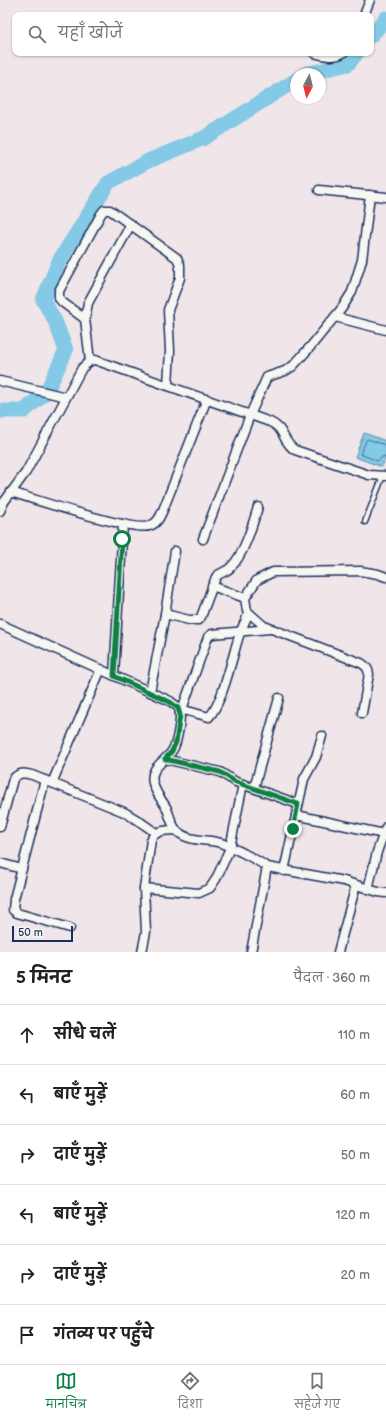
<!DOCTYPE html>
<html lang="hi">
<head>
<meta charset="utf-8">
<style>
  body { margin:0; font-family:"Balsamiq Sans","Playpen Sans Deva",sans-serif; background:#f6f6f6; color:#202124 }
  .compass { position:absolute; left:290px; top:68px; width:36px; height:36px; border-radius:50%; background:#fff; box-shadow:0 1px 3px #0004; rotate:187deg }
  .scale { position:absolute; left:12px; bottom:10px; width:61px; box-sizing:border-box; padding-left:4px; border:2px solid #1b2f5e; border-top:0; font-size:11px; line-height:14px; white-space:nowrap; color:#1b2f5e; -webkit-text-stroke:3px #f6f6f2; paint-order:stroke }
  .stop { position:absolute; width:12px; height:12px; margin:-9px; border:3px solid #0b8043; border-radius:50%; background:#fff }
  .stop.end { background:#0b8043; border-color:#fff; box-shadow:0 1px 4px #0008 }
  .list { margin:0; padding:0; list-style:none }
  h2 { display:flex; justify-content:space-between; align-items:center; height:52px; margin:0; padding:0 16px; font-size:17px }
  h2 small { font-size:13px; font-weight:400; color:#757577 }
  .list li { display:grid; grid-template-columns:26px 1fr auto; gap:12px; align-items:center; box-sizing:border-box; height:60px; padding:0 16px; border-top:1px solid #e0e0e0 }
  .list b { display:block; font-size:15px; white-space:nowrap }
  .list em { font-size:13px; font-style:normal; color:#757577 }
  .icon { flex:none; width:22px; height:22px; fill:none; stroke:currentColor; stroke-width:2; stroke-linecap:round; stroke-linejoin:round }
  .map { position:relative; flex:none; width:386px; height:952px; overflow:hidden }
  .search { position:absolute; background:#fff; box-shadow:0 1px 3px #0004; left:12px; right:12px; top:12px; height:44px; display:flex; align-items:center; gap:10px; box-sizing:border-box; padding:0 14px; border-radius:8px; color:#757577; font-size:15px }
  .sheet { height:412px; background:#fff }
  nav { display:flex; justify-content:space-around; align-items:center; box-sizing:border-box; height:56px; border-top:1px solid #e0e0e0; background:#fff; font-size:11px; color:#757577 }
  nav a { display:grid; justify-items:center; gap:2px }
  nav .on { color:#0b8043 }
  .map>svg:first-child { display:block }
  .water { fill:#84c9e5; stroke:#5a8baf }
  .lines { fill:none; stroke-linecap:round; stroke-linejoin:round }
  .shore { stroke:#456d94; stroke-width:1 }
  .river { stroke:#84c9e5; stroke-width:15 }
  .lane-casing { stroke:#1b2f5e; stroke-width:7 }
  .street-casing { stroke:#1b2f5e; stroke-width:11 }
  .lane { stroke:#f6f6f2; stroke-width:4 }
  .street { stroke:#f6f6f2; stroke-width:8 }
  .route { stroke:#0b8043; stroke-width:5 }
</style>
</head>
<body>
<div class="map">
<svg width="386" height="952" viewBox="0 0 386 952">
  <rect width="100%" height="100%" fill="#f0e6e9"/>
  <filter id="ink" filterUnits="userSpaceOnUse"><feTurbulence type="fractalNoise" baseFrequency=".025" numOctaves="2"/><feDisplacementMap in="SourceGraphic" scale="8" xChannelSelector="R" yChannelSelector="G"/><feConvolveMatrix kernelMatrix="1 2 1 2 8 2 1 2 1" color-interpolation-filters="sRGB"/></filter>
  <g filter="url(#ink)">
    <!-- water -->
    <path class="water" d="M364 433 386 441V456L382 467 355 457Z"/>
    <g class="lines">
      <!-- shore -->
      <path class="shore" d="M386 445 367 439 360 454 362 455 378 461 382 457 386 456"/>
      <!-- river -->
      <g class="river">
        <path d="M371 36 386 18"/>
        <path d="M306 74 348 64 357 53"/>
        <path d="M0 411H24L47 391 66 350 55 321 43 300 59 261 108 183 148 161 204 138 296 80"/>
      </g>
      <defs>
        <path id="lane" d="M365 522 383 476"/>
        <g id="street">
          <path d="M364 15 370 0"/>
          <path d="M314 53C324 56 334 58 343 53"/>
          <path d="M319 190 386 197"/>
          <path d="M335 317 386 330"/>
          <path d="M85 319 62 302 59 298V291L101 214 104 210H110L177 258 180 265V278L168 310 170 351 168 385"/>
          <path d="M90 361 85 319 88 303 131 224"/>
          <path d="M0 381 66 397"/>
          <path d="M11 492C33 499 133 532 149 526 157 524 160 517 163 510L207 399"/>
          <path d="M0 511 4 502 26 472 82 368 90 361 95 360 270 422C285 428 282 442 295 450L369 475 386 476"/>
          <path d="M203 539 250 415 267 377 285 371 293 366 311 346 342 308 352 292 362 260 370 195"/>
          <path d="M212 586 245 598 247 611 264 626 361 663C366 666 368 668 369 674L362 713"/>
          <path d="M245 598 257 580 273 572 360 571 378 574 386 577"/>
          <path d="M165 614 189 620H198L201 617 216 577C220 572 227 572 231 567 244 555 253 523 258 507"/>
          <path d="M0 624 170 701C172 703 176 705 178 707 183 714 177 744 172 751 165 762 149 767 153 783 155 792 161 799 166 807 170 815 171 825 177 831 188 842 208 839 221 843 234 848 256 859 267 867L251 952"/>
          <path d="M114 675 123 524"/>
          <path d="M150 692 165 614 175 551"/>
          <path d="M180 715 208 637 212 634 270 629"/>
          <path d="M180 715 184 710 209 717C223 703 233 653 240 633 243 626 246 619 249 613"/>
          <path d="M165 759 220 772 236 782 298 804"/>
          <path d="M45 780 14 899 13 910 17 913 70 928"/>
          <path d="M52 783 101 669"/>
          <path d="M254 788 279 698"/>
          <path d="M296 815 384 834"/>
          <path d="M0 827 13 779C19 772 24 773 32 775L124 812 139 821 156 833"/>
          <path d="M0 863 22 869"/>
          <path d="M267 867 344 881 378 892 386 893"/>
          <path d="M284 871 304 779 316 757 322 736"/>
          <path d="M144 888 199 893 210 888 216 879 230 848 243 784"/>
          <path d="M368 889 377 852 386 827"/>
          <path d="M142 952 146 932 144 888 151 840C155 829 167 831 176 830"/>
          <path d="M338 952 356 885"/>
        </g>
      </defs>
      <!-- lane casing -->
      <use href="#lane" class="lane-casing"/>
      <!-- street casing -->
      <use href="#street" class="street-casing"/>
      <!-- lane -->
      <use href="#lane" class="lane"/>
      <!-- street -->
      <use href="#street" class="street"/>
    </g>
  </g>
  <g class="lines" filter="url(#ink)">
    <!-- route -->
    <path class="route" d="M122 539 114 676 170 702 178 708 180 715 176 742 172 751 165 759 220 772 236 782 298 804 293 829"/>
  </g>
</svg>
<svg class="compass" viewBox="-18 -18 36 36"><path d="M0-13l5 13h-10z" fill="#e53935"/><path d="M0 13l5-13h-10z" fill="#757577"/></svg>
<div class="scale">50 m</div>
<div class="stop" style="left:122px;top:539px"></div>
<div class="stop end" style="left:293px;top:829px"></div>
<div class="search"><svg class="icon" aria-label="search" viewBox="0 0 24 24"><circle cx="10" cy="10" r="6"/><path d="M15 15l6 6"/></svg>यहाँ खोजें</div>
</div>
<section class="sheet">
<h2>5 मिनट<small>पैदल · 360 m</small></h2>
<ul class="list">
<li><svg class="icon" aria-label="ahead" viewBox="0 0 24 24"><path d="M12 20V5M6 11l6-6 6 6"/></svg><div><b>सीधे चलें</b></div><em>110 m</em></li>
<li><svg class="icon" aria-label="left" viewBox="0 0 24 24"><path d="M17 20v-9H6M10 6l-5 5 5 5"/></svg><div><b>बाएँ मुड़ें</b></div><em>60 m</em></li>
<li><svg class="icon" aria-label="right" viewBox="0 0 24 24"><path d="M7 20v-9h11M14 6l5 5-5 5"/></svg><div><b>दाएँ मुड़ें</b></div><em>50 m</em></li>
<li><svg class="icon" aria-label="left" viewBox="0 0 24 24"><path d="M17 20v-9H6M10 6l-5 5 5 5"/></svg><div><b>बाएँ मुड़ें</b></div><em>120 m</em></li>
<li><svg class="icon" aria-label="right" viewBox="0 0 24 24"><path d="M7 20v-9h11M14 6l5 5-5 5"/></svg><div><b>दाएँ मुड़ें</b></div><em>20 m</em></li>
<li><svg class="icon" aria-label="arrive" viewBox="0 0 24 24"><path d="M6 21V4h12l-3 4 3 4H6"/></svg><div><b>गंतव्य पर पहुँचे</b></div></li>
</ul>
</section>
<nav>
<a class="on"><svg class="icon" aria-label="map" viewBox="0 0 24 24"><path d="M3 6l6-2 6 2 6-2v14l-6 2-6-2-6 2zM9 4v14M15 6v14"/></svg>मानचित्र</a>
<a><svg class="icon" aria-label="directions" viewBox="0 0 24 24"><path d="M12 3l9 9-9 9-9-9zM9 14v-3h6M13 9l2 2-2 2"/></svg>दिशा</a>
<a><svg class="icon" aria-label="saved" viewBox="0 0 24 24"><path d="M7 4h10v16l-5-4-5 4z"/></svg>सहेजे गए</a>
</nav>
</body>
</html>
